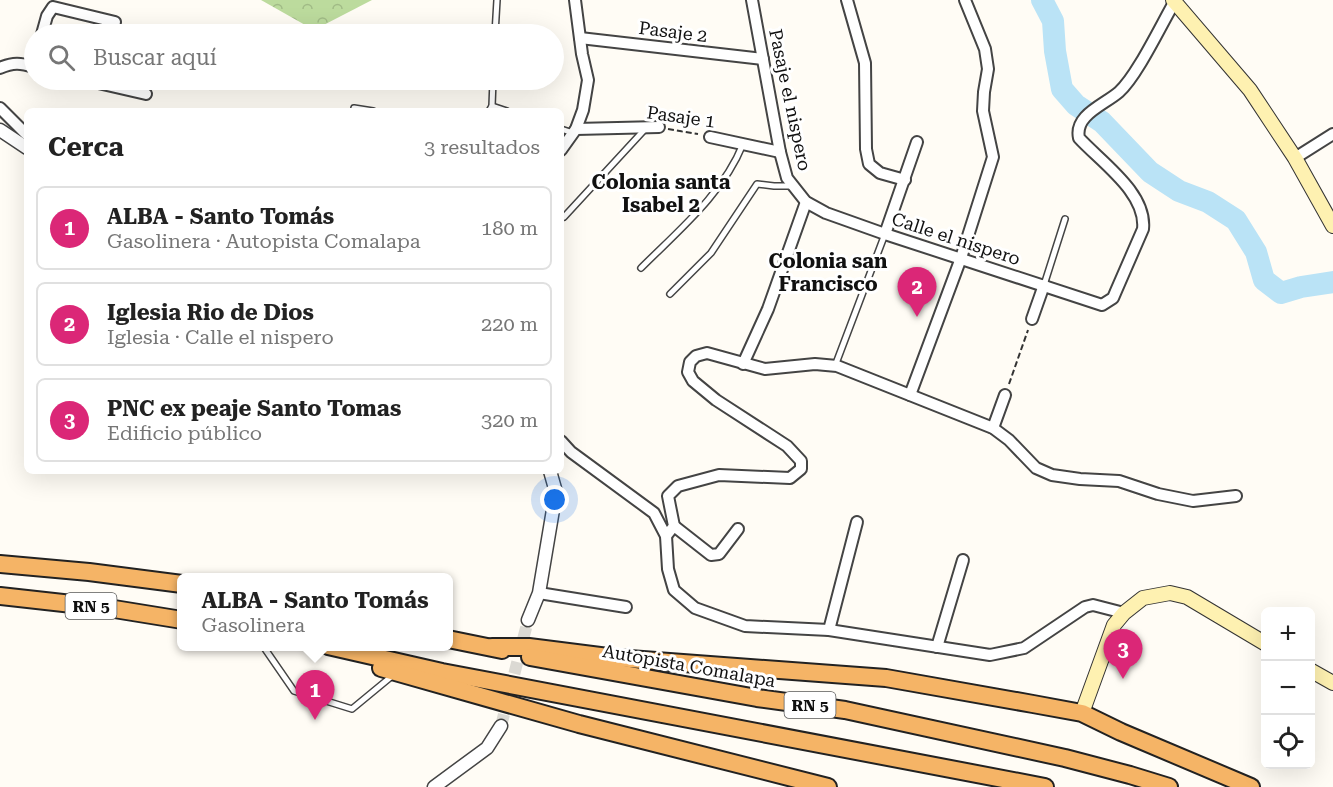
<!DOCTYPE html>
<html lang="es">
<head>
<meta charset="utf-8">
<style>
  body { margin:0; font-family:"Roboto Serif",serif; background:#f2f2f2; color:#222 }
  .controls { position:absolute; right:18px; bottom:18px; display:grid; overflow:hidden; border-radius:9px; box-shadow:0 6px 24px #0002 }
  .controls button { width:54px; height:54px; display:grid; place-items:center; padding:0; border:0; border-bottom:2px solid #e0e0e0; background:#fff; color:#222; font:30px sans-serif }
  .you { position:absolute; left:555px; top:500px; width:21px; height:21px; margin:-15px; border:4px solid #fff; border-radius:50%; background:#1a73e8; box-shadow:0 0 0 9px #1a73e833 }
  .badge { display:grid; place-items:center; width:39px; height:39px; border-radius:50%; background:#db2777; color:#fff; font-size:20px; font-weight:700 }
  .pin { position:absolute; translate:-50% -50px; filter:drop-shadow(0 2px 3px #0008) }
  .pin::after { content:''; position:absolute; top:32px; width:21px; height:18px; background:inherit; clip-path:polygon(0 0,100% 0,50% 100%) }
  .popup { position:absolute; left:177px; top:573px; width:276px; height:78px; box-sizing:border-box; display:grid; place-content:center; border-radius:9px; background:#fff; filter:drop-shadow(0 2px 4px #0005); font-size:20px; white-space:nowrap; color:#767676 }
  .popup b { font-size:22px; color:#222 }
  .popup::after { content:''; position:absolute; left:50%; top:100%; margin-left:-12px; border:12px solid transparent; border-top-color:#fff }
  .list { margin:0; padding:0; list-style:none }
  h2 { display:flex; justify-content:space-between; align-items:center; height:78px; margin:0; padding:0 24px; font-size:26px }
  h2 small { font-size:20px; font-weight:400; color:#767676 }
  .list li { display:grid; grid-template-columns:39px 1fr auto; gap:18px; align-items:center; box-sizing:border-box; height:84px; margin:0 12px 12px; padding:0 12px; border:2px solid #e0e0e0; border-radius:9px }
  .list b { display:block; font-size:22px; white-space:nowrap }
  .list p { margin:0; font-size:20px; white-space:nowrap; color:#767676 }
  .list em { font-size:20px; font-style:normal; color:#767676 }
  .icon { flex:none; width:33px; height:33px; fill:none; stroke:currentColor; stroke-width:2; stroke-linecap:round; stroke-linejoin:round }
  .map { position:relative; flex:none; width:1333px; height:787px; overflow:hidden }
  .search { position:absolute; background:#fff; box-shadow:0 6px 24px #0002; left:24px; top:24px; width:540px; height:66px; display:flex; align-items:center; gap:15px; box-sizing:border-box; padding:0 21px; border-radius:33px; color:#767676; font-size:22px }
  .panel { position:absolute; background:#fff; box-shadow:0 6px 24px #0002; left:24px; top:108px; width:540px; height:366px; border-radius:9px }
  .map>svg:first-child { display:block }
  .forest { fill:url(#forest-crowns) }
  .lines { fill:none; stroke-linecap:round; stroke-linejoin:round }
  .river { stroke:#bae3f6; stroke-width:22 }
  .tertiary-tunnel { stroke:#dbd9d3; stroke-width:12; stroke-dasharray:12 6; stroke-linecap:butt }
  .service-casing { stroke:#444; stroke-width:8 }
  .minor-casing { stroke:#444; stroke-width:14 }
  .tertiary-casing { stroke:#444; stroke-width:15 }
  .secondary-casing { stroke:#333; stroke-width:16 }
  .trunk-casing { stroke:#222; stroke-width:20 }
  .path { stroke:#333; stroke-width:2; stroke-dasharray:6 3; stroke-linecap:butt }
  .service { stroke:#fff; stroke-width:5 }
  .minor { stroke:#fff; stroke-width:10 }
  .tertiary { stroke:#fff; stroke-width:12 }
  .secondary { stroke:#fef1b1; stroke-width:14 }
  .trunk { stroke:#f5b466; stroke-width:16 }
  .labels { text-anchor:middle; stroke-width:6; stroke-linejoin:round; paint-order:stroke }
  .shield { fill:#fff; stroke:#585858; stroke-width:1.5 }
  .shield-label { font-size:16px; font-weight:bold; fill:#111 }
  .street-label { font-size:18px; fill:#111; stroke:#fff }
  .neighbourhood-label { font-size:20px; font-weight:bold; fill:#111; stroke:#fff }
</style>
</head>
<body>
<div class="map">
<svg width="1333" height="787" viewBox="0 0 1333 787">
  <defs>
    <pattern id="forest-crowns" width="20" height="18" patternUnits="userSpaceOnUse" patternTransform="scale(1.5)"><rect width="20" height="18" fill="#bcdb9d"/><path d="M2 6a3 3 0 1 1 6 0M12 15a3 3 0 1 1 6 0" fill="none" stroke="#a1bb86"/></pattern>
  </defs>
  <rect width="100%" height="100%" fill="#fffcf5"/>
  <!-- forest -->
  <path class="forest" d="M261 0H372L314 30Z"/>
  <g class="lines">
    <!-- river -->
    <path class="river" d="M1042 0 1053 21 1055 51 1062 89 1076 105 1102 122 1150 172 1179 191 1208 202 1236 220 1256 252 1264 280 1281 293 1301 287 1333 282"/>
    <!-- tertiary-tunnel -->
    <path class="tertiary-tunnel" d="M501 726 528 620"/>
    <defs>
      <g id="service">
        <path d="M495 34 497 0"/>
        <path d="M492 106 507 111"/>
        <path d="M354 108 373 111"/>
        <path d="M489 111 492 106 493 80"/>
        <path d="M561 129 573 133"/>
        <path d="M564 217 646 128"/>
        <path d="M641 268C679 230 723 194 743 144"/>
        <path d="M1044 285 1065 219"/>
        <path d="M670 294 711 253 757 184 774 186H792"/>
        <path d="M835 366 885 234"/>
        <path d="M263 646 294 691 352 709 392 676"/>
      </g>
      <g id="minor">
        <path d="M752 0 780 152 787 178 806 202 826 213 885 234 1102 305 1113 298 1116 291 1143 229C1147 193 1101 162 1079 138 1074 115 1104 105 1119 92 1137 76 1161 25 1175 1"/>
        <path d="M847 0 865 63 866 149 869 164 880 173 905 180"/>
        <path d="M42 34 47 16 53 7 115 22"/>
        <path d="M580 38 763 59"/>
        <path d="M0 68C13 62 21 63 34 67"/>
        <path d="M85 80 146 94"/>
        <path d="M0 108 27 135"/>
        <path d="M576 129 659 127"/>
        <path d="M710 137 780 152"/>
        <path d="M561 150 576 129 583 110 588 80 582 54 575 0"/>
        <path d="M1295 158 1333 134"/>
        <path d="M885 234 917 142"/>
        <path d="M1032 319 1044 285"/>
        <path d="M743 364 768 309 806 202"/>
        <path d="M910 395 961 258 993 157 983 111 984 92 988 69 985 49 965 0"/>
        <path d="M993 428 1005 395"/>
        <path d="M561 441 571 452 654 513 666 536 668 569 674 590 695 608 745 626 829 630 990 655 1024 648 1085 607 1093 605 1124 613"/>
        <path d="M674 526 711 555 719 554 738 529"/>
        <path d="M666 536 674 526 668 496 678 486 719 475 790 478 801 469V461L787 446 716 400 693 381 688 372 690 362 696 356 707 353 765 369 815 364 837 366 993 428 1009 440 1036 468 1052 475 1080 479 1119 481 1158 494 1193 501 1236 496"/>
        <path d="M539 593 626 607"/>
        <path d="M829 630 857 522"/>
        <path d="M937 647 963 560"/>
      </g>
      <g id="tertiary">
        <path d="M0 130 27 148"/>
        <path d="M528 620 539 593 556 492 550 471"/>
        <path d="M434 787 487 748 501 726"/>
      </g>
      <g id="secondary">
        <path d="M1173 0 1250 90 1295 158 1333 226"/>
        <path d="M1310 670 1333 683"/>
        <path d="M1082 713 1114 625 1124 613 1143 598 1170 593 1187 597 1266 644"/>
      </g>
      <g id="trunk">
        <path d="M0 564 89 572 182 584"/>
        <path d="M0 596 108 608 182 620"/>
        <path d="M448 639 502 650"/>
        <path d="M328 646 442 672 1045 787"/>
        <path d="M492 647H529L616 658 886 678 1033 704 1082 713 1121 732 1251 787"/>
        <path d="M530 657 757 698 845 710 1065 758 1130 775 1169 787"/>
        <path d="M381 668 579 724 828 787"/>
      </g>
    </defs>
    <!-- service casing -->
    <use href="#service" class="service-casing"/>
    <!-- minor casing -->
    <use href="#minor" class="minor-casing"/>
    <!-- tertiary casing -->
    <use href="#tertiary" class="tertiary-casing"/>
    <!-- secondary casing -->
    <use href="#secondary" class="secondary-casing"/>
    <!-- trunk casing -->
    <use href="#trunk" class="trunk-casing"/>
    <!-- path -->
    <g class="path">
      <path d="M668 129 698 134"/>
      <path d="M1009 384 1028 330"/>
    </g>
    <!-- service -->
    <use href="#service" class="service"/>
    <!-- minor -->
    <use href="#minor" class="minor"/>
    <!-- tertiary -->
    <use href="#tertiary" class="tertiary"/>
    <!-- secondary -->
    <use href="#secondary" class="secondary"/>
    <!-- trunk -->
    <use href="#trunk" class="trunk"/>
  </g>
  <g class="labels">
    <!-- shield labels -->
    <g class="shield">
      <rect x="65.5" y="593" width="51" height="26" rx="4.5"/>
      <rect x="784.5" y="692" width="51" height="26" rx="4.5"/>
    </g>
    <g class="shield-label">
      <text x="91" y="612">RN 5</text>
      <text x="810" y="711">RN 5</text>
    </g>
    <!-- street labels -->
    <g class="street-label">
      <text transform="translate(673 32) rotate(7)" y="6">Pasaje 2</text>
      <text transform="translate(790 100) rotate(78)" y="6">Pasaje el nispero</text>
      <text transform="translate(681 117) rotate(8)" y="6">Pasaje 1</text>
      <text transform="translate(956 239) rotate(18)" y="6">Calle el nispero</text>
      <text transform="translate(689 666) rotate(10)" y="6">Autopista Comalapa</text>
    </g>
    <!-- neighbourhood labels -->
    <g class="neighbourhood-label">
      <text x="661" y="189">Colonia santa<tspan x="661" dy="23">Isabel 2</tspan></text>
      <text x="828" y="268">Colonia san<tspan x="828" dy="23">Francisco</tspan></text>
    </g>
  </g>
</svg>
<div class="controls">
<button>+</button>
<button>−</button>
<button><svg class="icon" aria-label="locate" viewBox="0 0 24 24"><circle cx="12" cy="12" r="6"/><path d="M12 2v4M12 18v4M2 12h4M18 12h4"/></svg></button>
</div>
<div class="you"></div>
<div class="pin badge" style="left:315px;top:720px">1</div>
<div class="popup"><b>ALBA - Santo Tomás</b>Gasolinera</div>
<div class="pin badge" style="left:917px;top:317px">2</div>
<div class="pin badge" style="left:1123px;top:679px">3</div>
<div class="search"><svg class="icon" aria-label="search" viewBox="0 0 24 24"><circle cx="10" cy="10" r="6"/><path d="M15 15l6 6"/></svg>Buscar aquí</div>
<section class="panel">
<h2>Cerca<small>3 resultados</small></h2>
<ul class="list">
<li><span class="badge">1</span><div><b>ALBA - Santo Tomás</b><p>Gasolinera · Autopista Comalapa</p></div><em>180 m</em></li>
<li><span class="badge">2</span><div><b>Iglesia Rio de Dios</b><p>Iglesia · Calle el nispero</p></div><em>220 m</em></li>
<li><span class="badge">3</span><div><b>PNC ex peaje Santo Tomas</b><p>Edificio público</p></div><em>320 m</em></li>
</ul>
</section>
</div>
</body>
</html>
